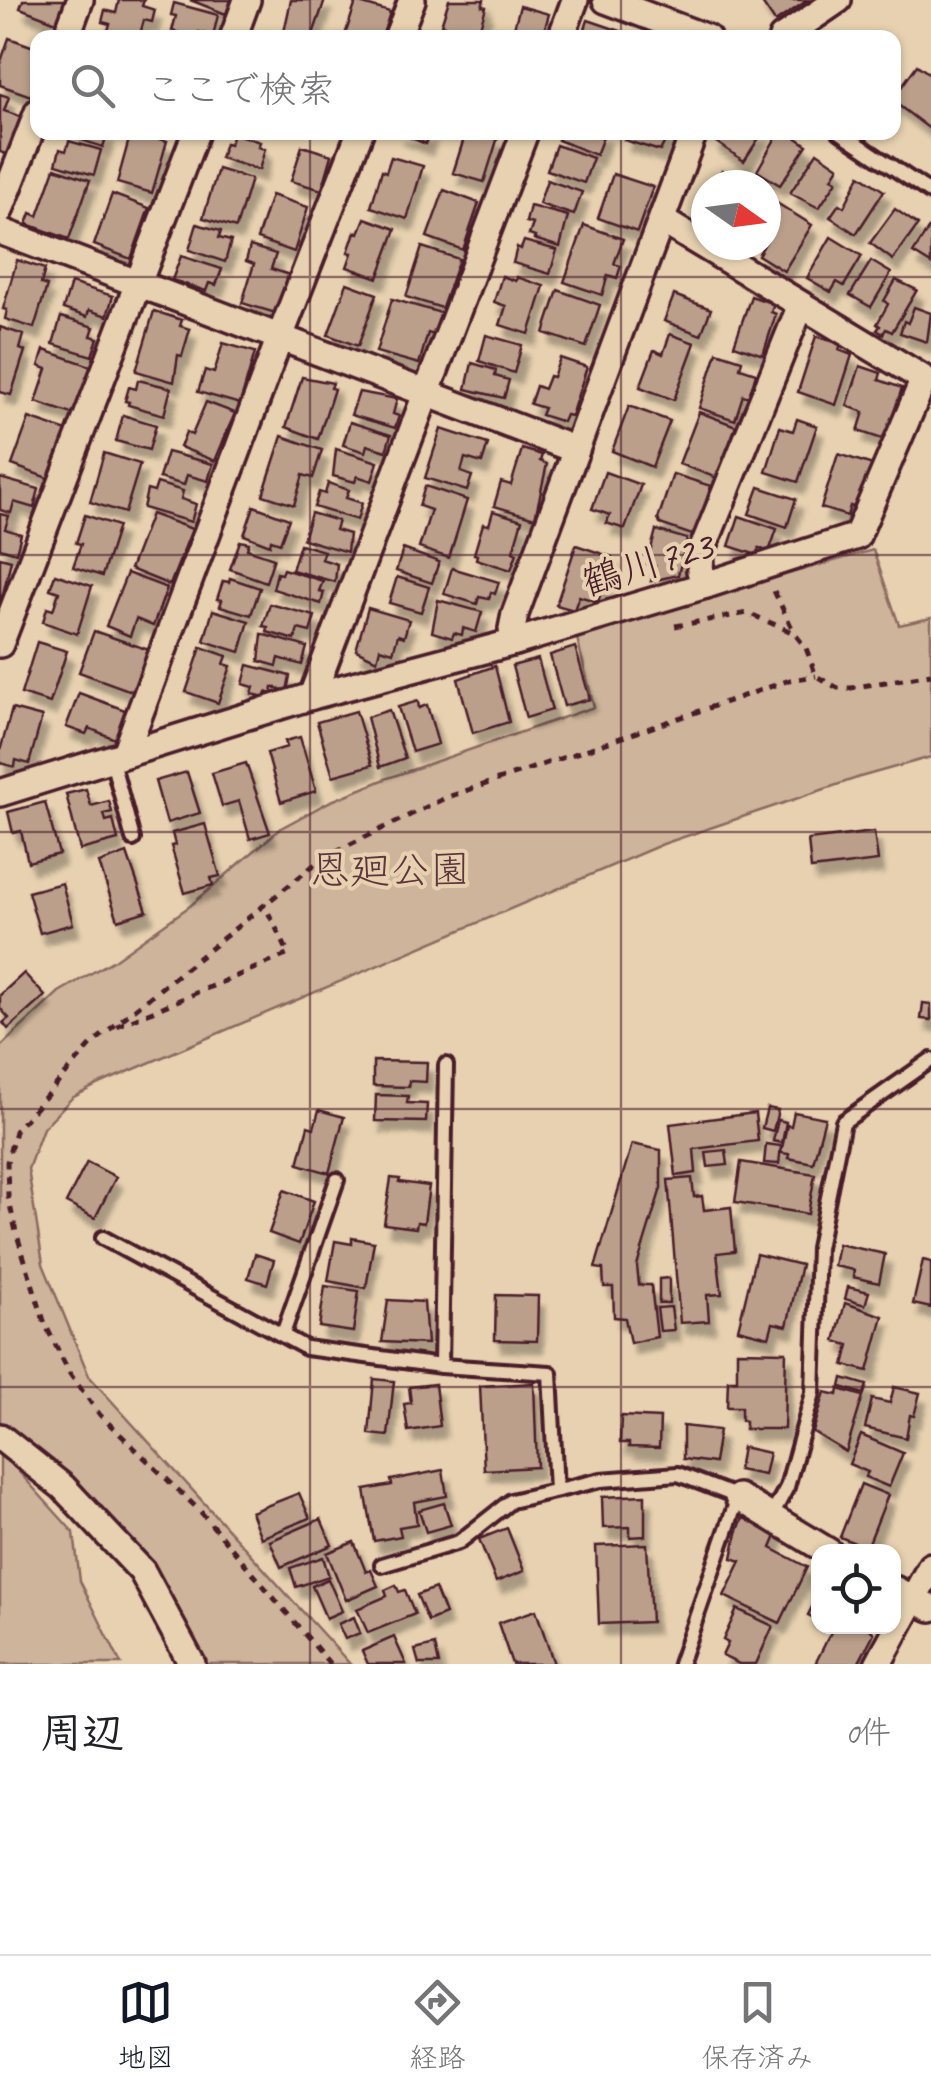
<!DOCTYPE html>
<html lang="ja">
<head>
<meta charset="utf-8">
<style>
  body { margin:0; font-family:Caveat,"Klee One",sans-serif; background:#f6f6f6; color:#202124 }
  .controls { position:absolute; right:30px; bottom:30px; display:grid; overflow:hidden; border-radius:20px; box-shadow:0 2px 8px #0004 }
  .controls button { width:90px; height:90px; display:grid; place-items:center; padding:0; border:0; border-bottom:2px solid #e0e0e0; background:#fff; color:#202124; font:50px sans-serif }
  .compass { position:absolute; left:691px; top:170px; width:90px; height:90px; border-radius:50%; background:#fff; box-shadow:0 2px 8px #0004; rotate:104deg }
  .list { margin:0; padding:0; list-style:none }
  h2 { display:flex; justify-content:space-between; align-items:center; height:130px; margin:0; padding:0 40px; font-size:42px }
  h2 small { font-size:32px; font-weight:400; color:#757577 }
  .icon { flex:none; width:55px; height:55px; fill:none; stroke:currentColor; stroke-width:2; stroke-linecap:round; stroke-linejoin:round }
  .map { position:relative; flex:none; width:931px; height:1664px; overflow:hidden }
  .search { position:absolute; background:#fff; box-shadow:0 2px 8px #0004; left:30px; right:30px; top:30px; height:110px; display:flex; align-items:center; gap:25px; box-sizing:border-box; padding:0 35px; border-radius:20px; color:#757577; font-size:38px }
  .sheet { height:290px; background:#fff }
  nav { display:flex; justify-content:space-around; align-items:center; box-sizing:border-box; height:140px; border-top:2px solid #e0e0e0; background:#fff; font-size:28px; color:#757577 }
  nav a { display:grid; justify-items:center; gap:5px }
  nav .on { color:#111827 }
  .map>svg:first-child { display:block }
  .green { fill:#ceb49a; stroke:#8c6a62; stroke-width:2.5 }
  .building { fill:#bb9f8b; stroke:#4a1f2b; stroke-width:2.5; filter:url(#shadow) }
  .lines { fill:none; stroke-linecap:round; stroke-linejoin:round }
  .lane-casing { stroke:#4a1f2b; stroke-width:20 }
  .street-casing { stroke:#4a1f2b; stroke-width:32 }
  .path { stroke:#4a1f2b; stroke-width:5; stroke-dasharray:8 8; stroke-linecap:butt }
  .lane { stroke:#e7d1b0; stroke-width:12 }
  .street { stroke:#e7d1b0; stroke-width:25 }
  .grid { fill:none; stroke:#4a1f2b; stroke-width:2.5; stroke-opacity:0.55 }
  .labels { text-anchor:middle; stroke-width:8; stroke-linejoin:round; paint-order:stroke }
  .street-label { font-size:40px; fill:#4a1f2b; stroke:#e7d1b0 }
  .park-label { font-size:40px; fill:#5e353c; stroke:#e7d1b0 }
</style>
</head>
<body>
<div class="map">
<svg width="931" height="1664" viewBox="0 0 931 1664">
  <defs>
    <filter id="shadow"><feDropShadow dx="6" dy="11" stdDeviation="2.5" flood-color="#0004"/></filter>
  </defs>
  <rect width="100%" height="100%" fill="#e7d1b0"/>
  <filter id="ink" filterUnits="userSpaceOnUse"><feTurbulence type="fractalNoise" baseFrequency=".01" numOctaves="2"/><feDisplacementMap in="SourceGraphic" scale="20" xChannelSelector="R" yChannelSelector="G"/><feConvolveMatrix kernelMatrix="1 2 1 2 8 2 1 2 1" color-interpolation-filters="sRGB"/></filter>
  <g filter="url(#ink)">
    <!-- green -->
    <g class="green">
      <path d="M873 550 899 625 931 618V757L860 777 663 844 97 1085 72 1098 43 1128 28 1169 43 1264 89 1376 350 1664H197L165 1596 87 1493 0 1422V1047L59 992 114 960 190 906 281 828 329 802 388 778 594 707 576 634Z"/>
      <path d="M0 1451 74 1533 80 1581 121 1664H0Z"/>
    </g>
    <!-- building -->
    <g class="building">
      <path d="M23 0H67L59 23 20 8Z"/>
      <path d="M119 0H144L142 6 155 10 152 22 144 20 139 38 106 37 110 24 102 22 105 10 116 13Z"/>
      <path d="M190 0H231L226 14Z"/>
      <path d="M291 0H325L312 37 284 32Z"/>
      <path d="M449 0H484L482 6 486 7 477 37 441 25Z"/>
      <path d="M760 0H808L775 22Z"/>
      <path d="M356 2 390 12 382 38H344Z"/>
      <path d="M174 3 218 15 213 36 199 32 197 38 172 31 176 16 171 15Z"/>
      <path d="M520 6 549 14 542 38H511Z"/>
      <path d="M588 20 638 37V38H582Z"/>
      <path d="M435 30 459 38H432Z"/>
      <path d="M9 38 34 47 38 44V78L31 96 0 85V64Z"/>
      <path d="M917 65 931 75V130L894 102V97Z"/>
      <path d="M0 94 9 97 4 111 22 117 8 155 0 152Z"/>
      <path d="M73 132H108L103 147 72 137Z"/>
      <path d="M131 132 167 141 152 193 117 183Z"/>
      <path d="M397 132H430L426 144Z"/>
      <path d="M466 132 498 137 484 182 453 173Z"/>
      <path d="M561 132H605L596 155 558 140Z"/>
      <path d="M627 132H670L660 151 624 140Z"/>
      <path d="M718 132H763L744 161 713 140Z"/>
      <path d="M779 132H788L807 145 780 185 757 171Z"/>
      <path d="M233 133 260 142 258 147 265 149 259 170 220 158 225 143 230 144Z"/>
      <path d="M69 141 101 150 94 175 56 164 60 149 66 151Z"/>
      <path d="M556 145 593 158 584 183 547 170Z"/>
      <path d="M302 146 332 155 322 190 291 181Z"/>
      <path d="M817 152 839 167 832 178 837 181 819 208 790 193Z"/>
      <path d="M391 157 423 166 407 219 371 207 382 170 386 172Z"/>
      <path d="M55 168 90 180 69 239 27 224 31 213 38 216Z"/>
      <path d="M218 169 251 179 236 228 203 218Z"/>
      <path d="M722 170 745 185H712Z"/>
      <path d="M613 174 653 187 637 232 598 218Z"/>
      <path d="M860 175 884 191 856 234 830 217 839 204 844 207Z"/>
      <path d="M547 180 582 192 574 215 539 204Z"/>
      <path d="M444 190 479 203 463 250 427 237Z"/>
      <path d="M112 194 149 208 131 259 94 245Z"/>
      <path d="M271 195 308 207 294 252 257 239Z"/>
      <path d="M706 195V218L695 211Z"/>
      <path d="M772 200 812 225 784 271 758 255 774 228 766 223V210Z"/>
      <path d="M530 206 568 216 560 247 534 239 535 237 529 235 533 224 526 222Z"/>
      <path d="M895 209 918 225 893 260 870 243Z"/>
      <path d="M365 218 396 229 378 278 347 267 352 253 348 252 355 232 359 233Z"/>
      <path d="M197 224 221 231 219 238 231 241 225 262 189 250Z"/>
      <path d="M584 225 623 239 614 264 621 266 617 278 608 275 602 295 564 282Z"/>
      <path d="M931 225V264L913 253Z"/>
      <path d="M831 237 862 256 844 286 837 282 831 292 807 278Z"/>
      <path d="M524 241 557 250 550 274 513 263 517 247 521 249Z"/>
      <path d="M250 246 276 254 271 269 290 275 279 314 242 303 254 264 246 261Z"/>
      <path d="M422 247 459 259 442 308 406 297Z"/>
      <path d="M181 256 222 269 216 285 209 283 206 291 172 280Z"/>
      <path d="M17 260 45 269 41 284 47 286 34 328 5 319 7 310 3 309Z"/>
      <path d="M871 261 891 273 871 307 850 295Z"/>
      <path d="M502 276 516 281 517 277 544 286 529 334 500 325 506 306 494 302Z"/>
      <path d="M896 280 917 290 892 332 886 329 883 334 877 330 880 326 877 324 888 304 884 301Z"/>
      <path d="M71 283 113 296 107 316 89 310 87 317 63 309Z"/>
      <path d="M347 283 377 294 358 346 328 335Z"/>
      <path d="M558 290 600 305 586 347 544 333Z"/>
      <path d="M674 295 711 309 701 335 664 321Z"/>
      <path d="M751 296 774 304 771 312 776 314 763 355 734 345Z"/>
      <path d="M392 299 441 313 434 335 428 333 419 364 376 352Z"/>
      <path d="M914 307 931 313 927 342 900 333 904 321 908 323Z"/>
      <path d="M154 311 182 320 180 326 190 329 182 356 178 355 174 382 136 371Z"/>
      <path d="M61 317 94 327 91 336 98 338 92 356 53 344Z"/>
      <path d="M0 327 24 335 20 349 25 351 11 395 0 392Z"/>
      <path d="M670 334 695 343 674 400 640 387 654 350 663 354Z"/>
      <path d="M486 335 522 345 514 373 479 361Z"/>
      <path d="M816 336 841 344 839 350 852 355 836 405 798 392Z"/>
      <path d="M223 343 255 352 240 404 198 392 205 370 214 373Z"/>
      <path d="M44 350 91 366 75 415 36 402 47 369 39 366Z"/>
      <path d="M717 352 742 360 740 368 756 373 749 397 743 395 735 420 699 408Z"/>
      <path d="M560 358 587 367 571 416 566 415 563 422 541 415 544 408 530 404 536 386 544 389 549 376 553 377Z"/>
      <path d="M472 363 496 370 495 376 509 380 504 398 466 389Z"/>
      <path d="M860 366 881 373 879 380 902 388 885 440 858 431 864 412 847 406Z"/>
      <path d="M302 377 333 383 331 388 334 389 318 439 286 427Z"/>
      <path d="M138 380 171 388 164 415 128 405 129 402 125 401 129 387 136 389Z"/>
      <path d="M359 392 397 399 393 414 399 416 395 428 351 415Z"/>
      <path d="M206 402 235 413 215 461 180 447 186 432 192 435Z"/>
      <path d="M629 406 670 421 652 467 612 451Z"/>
      <path d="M699 412 736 426 717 478 679 464Z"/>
      <path d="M123 415 156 425 149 450 116 441Z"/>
      <path d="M29 418 67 431 50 479 12 465Z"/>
      <path d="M797 419 817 426 798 482 766 472 780 427 793 431Z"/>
      <path d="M350 422 391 435 386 451 367 445 365 452 343 445Z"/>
      <path d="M441 429 488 444 482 463 465 458 461 472 472 476 467 491 425 478Z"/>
      <path d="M282 436 322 450 313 478 303 475 294 505 263 495Z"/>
      <path d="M336 449 378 462 372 481 357 476 355 482 333 476Z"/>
      <path d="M522 449 542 455 540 461 547 464 535 518 494 506 501 482 511 485Z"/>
      <path d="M167 452 213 464 208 481 187 475 184 485 159 478Z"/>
      <path d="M104 453 140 464 125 513 90 502Z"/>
      <path d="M838 454 873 465 858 509 850 506 847 516 821 508Z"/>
      <path d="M605 472 641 485 625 529 606 523 610 515 592 509Z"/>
      <path d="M673 474 711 486 695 536 660 524 658 519Z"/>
      <path d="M0 478 39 489 34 508 14 502 11 513 0 510Z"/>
      <path d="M157 483 183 491 181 499 196 504 191 522 143 508 147 490 154 492Z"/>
      <path d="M328 483 349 490 346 498 362 503 357 520 314 507 319 492 325 494Z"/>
      <path d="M425 486 467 500 449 558 419 548 431 510 419 506Z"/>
      <path d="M759 487 796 499 787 527 749 514Z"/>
      <path d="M254 506 289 519 280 543 271 540 270 545 244 535Z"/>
      <path d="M493 511 522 520 513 551 517 553 511 570 476 559 477 555 474 554 483 524 489 525Z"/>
      <path d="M311 513 338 521 335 530 349 534 347 552 303 539Z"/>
      <path d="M0 514 9 516 5 529 21 534 16 553 0 548Z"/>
      <path d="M151 514 192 529 170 585 130 569Z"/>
      <path d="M85 515 118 526 102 576 73 567 81 544 76 543Z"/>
      <path d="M739 516 777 529 769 552 759 548 757 555 729 546Z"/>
      <path d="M656 530 687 539 678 575 651 581 655 566 647 564Z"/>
      <path d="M240 541 249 543 247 549 274 558 266 582 230 569Z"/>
      <path d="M300 544 324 551 321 559 337 564 335 582 292 570Z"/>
      <path d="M576 545 612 557 598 602 579 596 574 610 556 605Z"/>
      <path d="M403 549 439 562 432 583 396 571Z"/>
      <path d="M0 557 11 560 0 607Z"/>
      <path d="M452 568 499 582 495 594 491 592 489 599 479 597 477 604 444 594Z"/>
      <path d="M283 569 323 581 319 591 324 592 321 604 273 589 277 573 281 574Z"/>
      <path d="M127 573 167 588 153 626 136 619 130 636 106 626Z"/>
      <path d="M55 574 92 586 77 634 43 622 47 608 53 610 59 592 50 589Z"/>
      <path d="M397 577 429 587 421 612 389 603Z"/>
      <path d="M230 578 260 588 251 615 220 606 222 600 217 599 223 581 229 582Z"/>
      <path d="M438 600 482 612 476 632 463 628 462 635 454 633 452 638 432 632Z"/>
      <path d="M270 604 315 616 310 632 298 629 295 640 267 632 268 627 263 626Z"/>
      <path d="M368 608 409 620 404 637 398 635 393 652 380 648 377 660 356 650Z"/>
      <path d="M213 610 249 621 240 652 204 641Z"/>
      <path d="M94 631 149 650 134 692 79 672Z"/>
      <path d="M262 634 307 647 302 665 279 658 277 666 259 661Z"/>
      <path d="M37 642 67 651 50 703 21 694Z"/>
      <path d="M201 647 227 656 224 664 231 666 218 703 186 692Z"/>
      <path d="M575 647 590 699 564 706 550 655Z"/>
      <path d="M538 659 552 710 526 718 512 666Z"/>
      <path d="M248 665 290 676 287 691 273 687 272 694 266 692 265 697 252 694 254 687 243 684Z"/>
      <path d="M495 666 509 722 473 733 458 679Z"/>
      <path d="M79 693 125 710 115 739 89 728 86 734 66 727Z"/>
      <path d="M418 701 419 708 427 705 438 744 412 752 398 707Z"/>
      <path d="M12 709 42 717 29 764 16 760 15 767 0 763V751Z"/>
      <path d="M389 710 405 758 380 767 367 717Z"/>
      <path d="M356 711 372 765 333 776 317 722Z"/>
      <path d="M300 737 316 791 281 802 267 753 287 747 285 741Z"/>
      <path d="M246 763 270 833 250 839 239 801 222 806 212 773Z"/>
      <path d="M187 772 200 813 167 823 155 781Z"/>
      <path d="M86 789 91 806 109 801 112 812 104 814 106 821 113 819 118 840 80 850 66 794Z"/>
      <path d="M45 802 59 854 28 862 21 831 13 833 8 812Z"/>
      <path d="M205 824 220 876 211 878 213 885 185 893 171 846 175 845 172 833Z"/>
      <path d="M874 832 878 861 811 869 808 840Z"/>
      <path d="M127 853 147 911 118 920 99 863Z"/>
      <path d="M62 883 73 924 40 933 28 892Z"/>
      <path d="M24 973 45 996 8 1029 3 1023 9 1018 0 1008V995Z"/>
      <path d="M923 1003 931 1004V1020L921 1019Z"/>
      <path d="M373 1061 427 1062 426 1082 409 1081V1087L373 1086Z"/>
      <path d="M376 1095 408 1096 407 1103 427 1104 426 1122 375 1121Z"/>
      <path d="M767 1108 778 1110 773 1131 762 1128Z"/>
      <path d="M319 1110 344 1117 329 1173 298 1164 308 1126 314 1128Z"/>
      <path d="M794 1112 825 1118 813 1163 788 1158 789 1154 781 1153 787 1125 791 1126Z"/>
      <path d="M755 1113 758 1141 694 1149 696 1173 676 1176 670 1124Z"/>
      <path d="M778 1120 786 1122 782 1143 773 1141Z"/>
      <path d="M632 1144 661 1150V1188L637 1266 639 1285H651L657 1337 630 1343 625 1318 614 1317 613 1287H604L603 1269 595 1268Z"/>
      <path d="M766 1144 781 1146 779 1164 764 1163Z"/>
      <path d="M726 1150 728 1165 708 1167 706 1152Z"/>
      <path d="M87 1162 116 1177 95 1218 66 1203Z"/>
      <path d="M741 1162 815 1174 808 1214 735 1202Z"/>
      <path d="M391 1178 400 1179 399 1182 429 1186 424 1223 417 1222 416 1228 384 1224Z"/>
      <path d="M692 1178 694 1197 702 1196 704 1210 731 1207 735 1251 717 1253 722 1294 707 1295 709 1321 680 1323 668 1180Z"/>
      <path d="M284 1190 314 1201 299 1244 269 1233Z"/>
      <path d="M352 1238 374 1242 366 1288 328 1281 335 1241 352 1244Z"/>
      <path d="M838 1244 885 1254 879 1283 853 1277 854 1270 834 1266Z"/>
      <path d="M255 1254 274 1260 267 1284 248 1278Z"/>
      <path d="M756 1254 801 1265 787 1326 773 1323 769 1337 738 1329Z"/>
      <path d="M923 1260 931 1262V1308L913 1304Z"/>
      <path d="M669 1278V1303H659V1279Z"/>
      <path d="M325 1286 359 1291 353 1332 319 1327Z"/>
      <path d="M848 1287 869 1292 865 1305 845 1299Z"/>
      <path d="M496 1295 538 1296 537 1341 495 1340Z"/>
      <path d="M388 1300 424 1302 427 1344 382 1342Z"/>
      <path d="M845 1303 883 1316 868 1371 844 1365 849 1345 835 1341Z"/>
      <path d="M671 1307 674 1330 660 1331 657 1308Z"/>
      <path d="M737 1351 786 1352 784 1429H745V1421L741 1420V1407H727L728 1380H737Z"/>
      <path d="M843 1378 867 1385 864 1394 841 1387Z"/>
      <path d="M374 1379 394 1381 388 1436 369 1434Z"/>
      <path d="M534 1383 537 1467 484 1470 480 1386Z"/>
      <path d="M435 1384 440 1426 408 1431 404 1404 411 1403 409 1387Z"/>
      <path d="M894 1387 920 1393 914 1416 910 1415 906 1438 865 1428 872 1399 890 1403Z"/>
      <path d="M839 1389 863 1396 846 1452 813 1432 825 1392 838 1395Z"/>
      <path d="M621 1416 660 1418 659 1448 629 1447V1443H620Z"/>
      <path d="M683 1426 719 1430 714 1463 683 1459Z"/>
      <path d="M861 1435 903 1453 889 1487 865 1477 868 1472 849 1464Z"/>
      <path d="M742 1447 769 1453 764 1475 738 1470Z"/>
      <path d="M443 1470 447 1496 414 1502 417 1524 399 1527 401 1536 374 1541 365 1490 392 1485 391 1480Z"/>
      <path d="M861 1484 888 1495 867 1548 840 1537Z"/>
      <path d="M299 1493 310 1518 261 1538 251 1512Z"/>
      <path d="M645 1495V1536L630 1537V1527L603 1528 602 1497Z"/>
      <path d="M444 1503 451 1525 426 1532 419 1510Z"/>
      <path d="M750 1515 779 1529 771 1548 807 1567 780 1623 724 1596 741 1561 732 1558 737 1533 742 1520Z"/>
      <path d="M321 1519 332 1545 281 1567 270 1541Z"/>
      <path d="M507 1528 524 1571 496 1582 479 1539Z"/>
      <path d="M354 1542 366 1572 371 1570 378 1586 346 1600 327 1553Z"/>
      <path d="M647 1544 651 1622 599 1624 596 1546Z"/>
      <path d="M323 1557 329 1576 296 1587 290 1568Z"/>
      <path d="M328 1579 342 1611 326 1618 312 1586Z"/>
      <path d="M396 1585 399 1592 405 1590 415 1614 368 1633 357 1609 387 1596 385 1590Z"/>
      <path d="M435 1588 445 1614 428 1621 417 1595Z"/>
      <path d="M818 1595V1620L808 1615Z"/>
      <path d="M737 1609 773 1626 756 1664H739L722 1656 728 1643 723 1640Z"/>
      <path d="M536 1610 554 1664H512L498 1623Z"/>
      <path d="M354 1617 360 1633 345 1639 338 1624Z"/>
      <path d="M834 1626H867L874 1633 858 1664H815Z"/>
      <path d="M394 1637 406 1664H368L362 1651Z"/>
      <path d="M435 1645 439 1664H419L415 1650Z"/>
    </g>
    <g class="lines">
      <defs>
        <g id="lane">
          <path d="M840 132 931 193"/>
          <path d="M111 757 133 839"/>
          <path d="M103 1238 306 1348 441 1366 550 1373 556 1490"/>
          <path d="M283 1334 337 1180"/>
          <path d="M441 1366 446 1065"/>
          <path d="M771 1517 787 1487 813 1393 818 1248 843 1122 931 1060"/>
          <path d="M382 1565 459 1542 511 1501 601 1480 678 1474 738 1497 680 1664"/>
        </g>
        <g id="street">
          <path d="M606 0 707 38"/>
          <path d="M66 38 80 0"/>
          <path d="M233 38 247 0"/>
          <path d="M397 38 412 0"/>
          <path d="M561 38 575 0"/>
          <path d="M782 38 838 0"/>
          <path d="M0 210 38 112"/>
          <path d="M0 231 576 450"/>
          <path d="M706 585 700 571 701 553 801 305"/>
          <path d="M515 642 512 629 515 614 694 132"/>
          <path d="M0 644 196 132"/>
          <path d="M312 696 525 132"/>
          <path d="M125 753 280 337 360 132"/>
          <path d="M0 793 312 696 515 642 706 585 857 536 924 379 663 221"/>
          <path d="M0 1437 63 1487 142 1571 192 1664"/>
          <path d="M738 1497 829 1552"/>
          <path d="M894 1589 931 1608"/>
          <path d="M878 1664 931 1566"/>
        </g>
      </defs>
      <!-- lane casing -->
      <use href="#lane" class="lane-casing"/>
      <!-- street casing -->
      <use href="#street" class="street-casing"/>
      <!-- path -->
      <g class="path">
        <path d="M774 591 793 630"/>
        <path d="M675 626 748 613 794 633 806 648 816 676 838 688H851L931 674"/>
        <path d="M117 1026 289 954 264 904"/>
        <path d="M330 1664 200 1511 100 1415 70 1374 45 1324 16 1232 8 1196 7 1162 15 1131 94 1042 324 857 445 798 790 680 816 676"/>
      </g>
      <!-- lane -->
      <use href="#lane" class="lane"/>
      <!-- street -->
      <use href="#street" class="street"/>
    </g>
  </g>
  <!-- grid -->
  <path class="grid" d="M310 0V38M621 0V38M310 132V1664M621 132V1664M0 277H931M0 555H931M0 832H931M0 1109H931M0 1387H931"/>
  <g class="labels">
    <!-- street labels -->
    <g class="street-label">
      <text transform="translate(647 563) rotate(-17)" y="14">鶴川723</text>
    </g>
    <!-- park labels -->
    <g class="park-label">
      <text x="390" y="883">恩廻公園</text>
    </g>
  </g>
</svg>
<div class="controls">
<button><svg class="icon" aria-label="locate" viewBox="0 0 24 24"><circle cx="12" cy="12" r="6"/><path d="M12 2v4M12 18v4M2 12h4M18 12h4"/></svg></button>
</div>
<svg class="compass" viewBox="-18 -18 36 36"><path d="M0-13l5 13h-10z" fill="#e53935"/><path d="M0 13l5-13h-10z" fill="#757577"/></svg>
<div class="search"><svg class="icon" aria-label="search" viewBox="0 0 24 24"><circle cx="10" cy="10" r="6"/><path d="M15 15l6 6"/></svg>ここで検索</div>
</div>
<section class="sheet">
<h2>周辺<small>0件</small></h2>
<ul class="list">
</ul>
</section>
<nav>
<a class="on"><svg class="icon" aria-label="map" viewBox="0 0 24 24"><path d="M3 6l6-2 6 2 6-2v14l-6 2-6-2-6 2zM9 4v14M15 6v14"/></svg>地図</a>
<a><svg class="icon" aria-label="directions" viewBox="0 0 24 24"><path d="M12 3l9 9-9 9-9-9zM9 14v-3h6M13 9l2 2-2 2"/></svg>経路</a>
<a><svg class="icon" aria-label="saved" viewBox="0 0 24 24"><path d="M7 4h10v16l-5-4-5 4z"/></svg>保存済み</a>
</nav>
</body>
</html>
